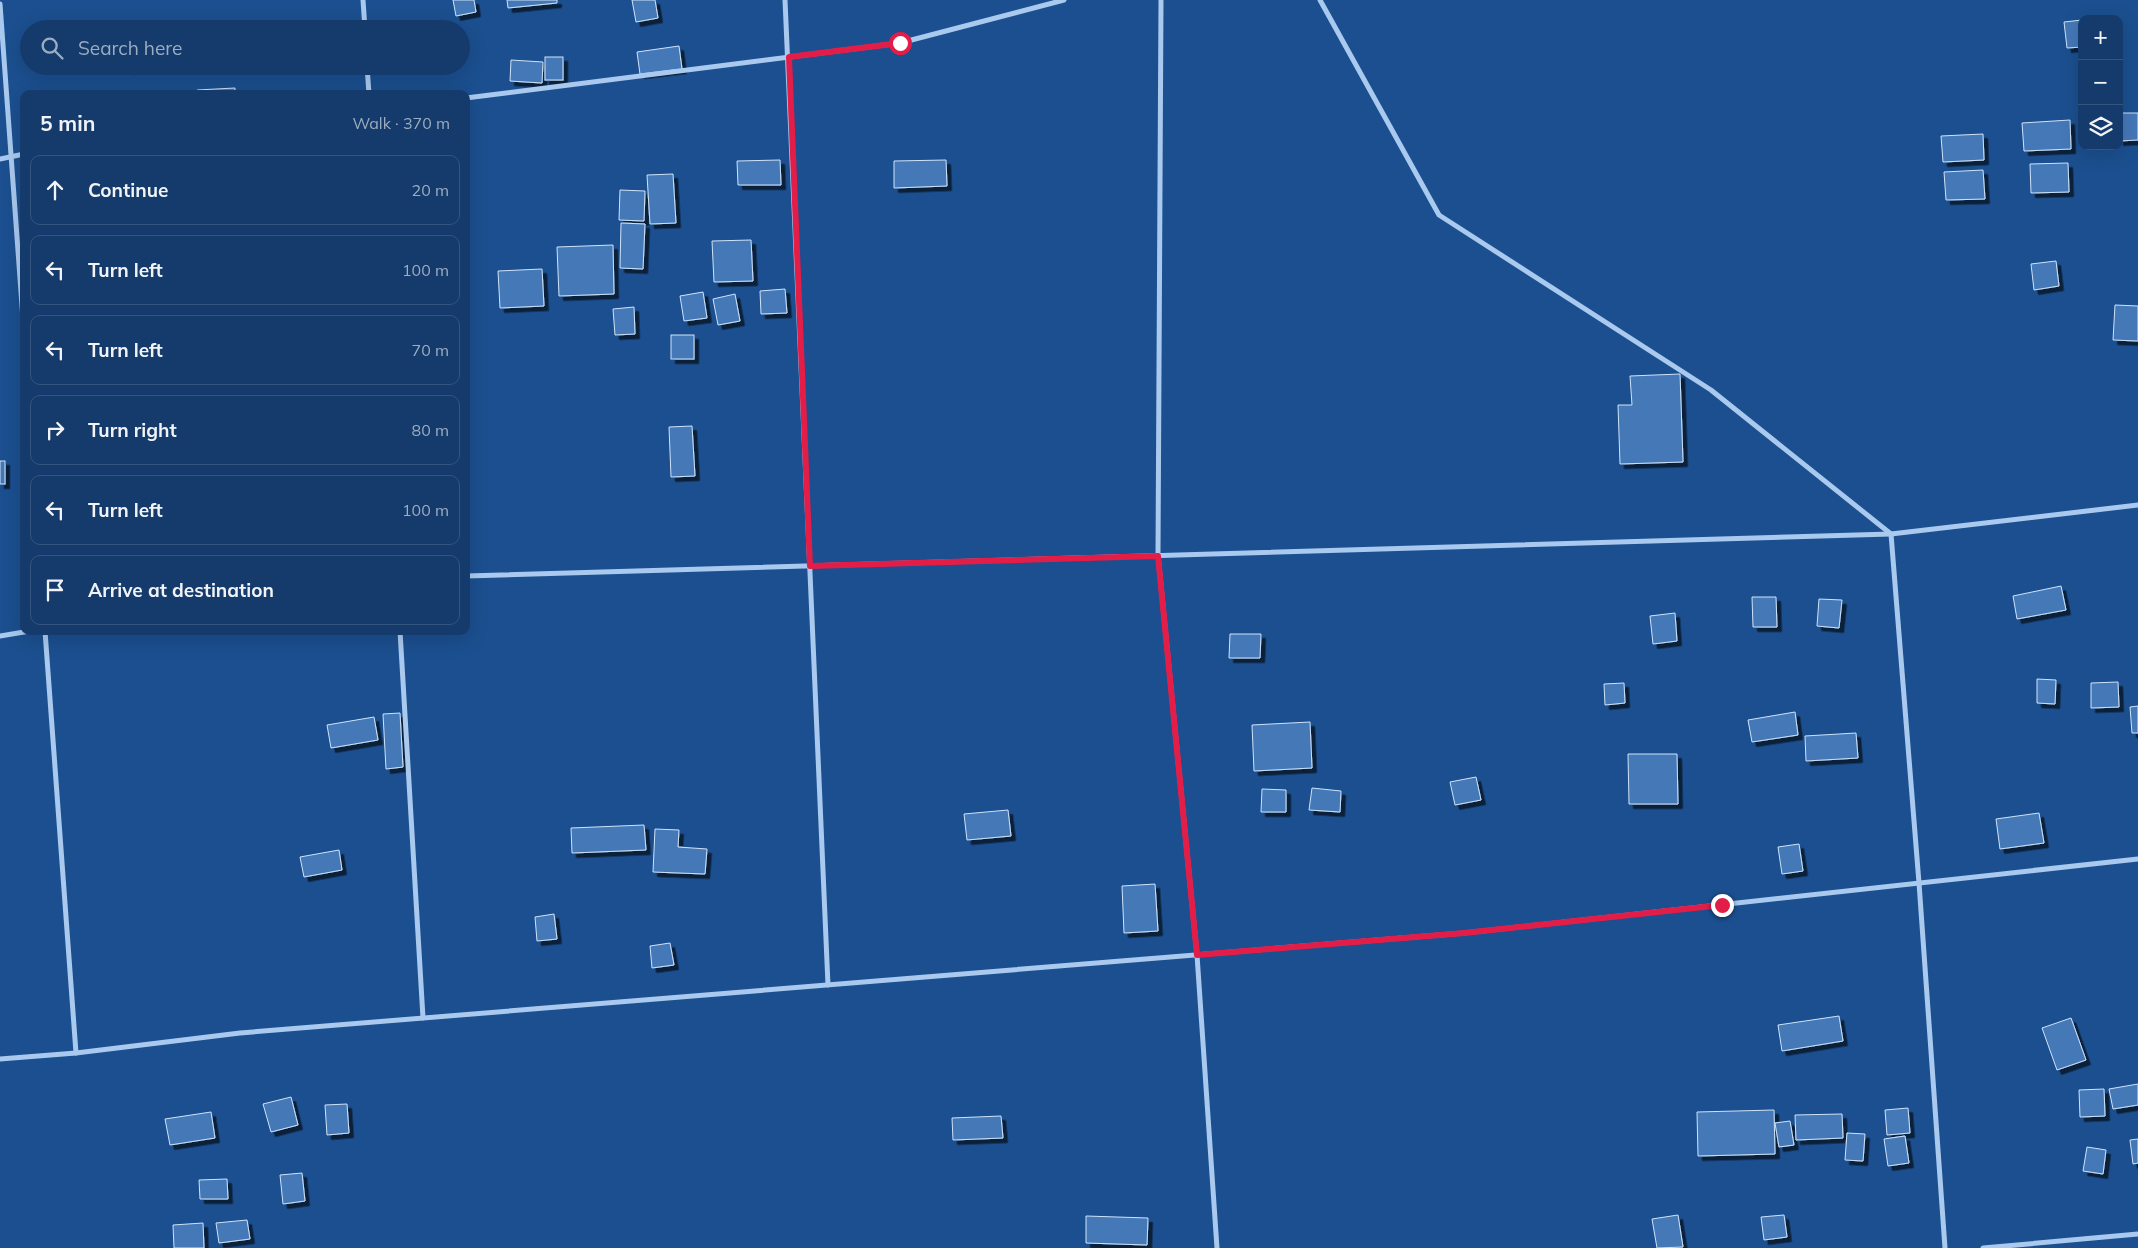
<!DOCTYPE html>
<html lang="en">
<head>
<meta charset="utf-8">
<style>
  body { margin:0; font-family:Mulish,sans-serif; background:#1d4271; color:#f1f3f6 }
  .controls { position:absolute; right:15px; top:15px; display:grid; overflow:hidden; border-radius:10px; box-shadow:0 5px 20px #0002 }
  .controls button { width:45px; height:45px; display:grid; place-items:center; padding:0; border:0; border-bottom:1px solid #33557e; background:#143b6b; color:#f1f3f6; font:25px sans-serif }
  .stop { position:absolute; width:15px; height:15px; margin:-11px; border:4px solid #e11d48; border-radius:50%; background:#fff }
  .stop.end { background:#e11d48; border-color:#fff; box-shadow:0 1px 5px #0008 }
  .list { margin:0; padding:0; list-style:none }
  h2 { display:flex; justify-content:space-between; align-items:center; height:65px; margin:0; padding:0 20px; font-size:21px }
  h2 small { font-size:16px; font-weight:400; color:#9dadc1 }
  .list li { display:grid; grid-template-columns:32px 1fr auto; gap:15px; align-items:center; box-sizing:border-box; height:70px; margin:0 10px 10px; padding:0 10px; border:1px solid #33557e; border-radius:10px }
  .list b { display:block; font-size:19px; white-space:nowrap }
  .list em { font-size:16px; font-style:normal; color:#9dadc1 }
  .icon { flex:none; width:28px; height:28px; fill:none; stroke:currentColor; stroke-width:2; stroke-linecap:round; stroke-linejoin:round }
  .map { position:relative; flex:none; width:2138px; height:1248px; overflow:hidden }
  .search { position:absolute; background:#143b6b; box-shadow:0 5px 20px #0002; left:20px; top:20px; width:450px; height:55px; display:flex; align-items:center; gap:12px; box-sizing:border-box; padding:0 18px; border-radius:28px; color:#9dadc1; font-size:19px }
  .panel { position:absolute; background:#143b6b; box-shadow:0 5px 20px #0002; left:20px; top:90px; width:450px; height:545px; border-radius:10px }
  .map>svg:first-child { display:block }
  .building { fill:#4478b7; stroke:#cfe3fa; filter:url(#shadow) }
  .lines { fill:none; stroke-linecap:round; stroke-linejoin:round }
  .street { stroke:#a9c9ee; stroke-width:5 }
  .route { stroke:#e11d48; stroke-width:6 }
</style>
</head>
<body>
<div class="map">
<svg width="2138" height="1248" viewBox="0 0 2138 1248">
  <defs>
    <filter id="shadow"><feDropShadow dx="4.5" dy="4.5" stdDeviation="0" flood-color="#0009"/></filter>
  </defs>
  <rect width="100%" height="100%" fill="#1b4f8f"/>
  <!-- building -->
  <g class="building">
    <path d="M453 0H474L476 12 456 16Z"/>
    <path d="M507 0H557V3L508 8Z"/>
    <path d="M632 0H655L658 18 636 22Z"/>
    <path d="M2082 20V47L2067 48 2064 22Z"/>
    <path d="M679 46 682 69 640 74 637 52Z"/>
    <rect x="545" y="57" width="18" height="23"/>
    <path d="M511 60 543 62 542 83 510 81Z"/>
    <path d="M130 66H153L130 70Z"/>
    <path d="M235 88V94H197V90Z"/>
    <path d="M2119 113H2138V140L2119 141Z"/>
    <path d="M2070 120 2071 149 2024 151 2022 123Z"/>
    <path d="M1983 134 1984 160 1943 162 1941 136Z"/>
    <path d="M780 160 781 185H738L737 161Z"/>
    <path d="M946 160 947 186 894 188V161Z"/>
    <path d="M2068 163 2069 192 2031 193 2030 164Z"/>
    <path d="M1983 170 1985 199 1946 200 1944 172Z"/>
    <path d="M673 174 676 223 650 224 647 175Z"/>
    <path d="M620 190 645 191 644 221 619 220Z"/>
    <path d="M621 223 645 224 643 269 620 268Z"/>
    <path d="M751 240 753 281 714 282 712 241Z"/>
    <path d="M613 245 614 294 559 296 557 247Z"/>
    <path d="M2056 261 2059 286 2034 290 2031 264Z"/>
    <path d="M542 269 544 306 500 308 498 271Z"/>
    <path d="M785 289 787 313 761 314 760 291Z"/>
    <path d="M703 292 707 318 684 321 680 296Z"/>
    <path d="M735 294 740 321 718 325 713 299Z"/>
    <path d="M2115 305 2138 306V341L2113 340Z"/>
    <path d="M634 307 635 334 615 335 613 309Z"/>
    <rect x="671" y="335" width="23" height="24"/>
    <path d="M1680 374 1683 462 1620 464 1618 405H1632L1630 376Z"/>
    <path d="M692 426 695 476 671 477 669 427Z"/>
    <rect x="0" y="461" width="5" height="23"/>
    <path d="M2061 586 2066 610 2017 619 2013 596Z"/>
    <path d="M1752 597H1776L1777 627H1753Z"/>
    <path d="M1819 599 1842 600 1839 628 1817 626Z"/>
    <path d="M1675 613 1677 641 1653 644 1650 616Z"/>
    <path d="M1230 634H1261L1260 658H1229Z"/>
    <path d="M2037 679 2056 680 2055 704 2037 703Z"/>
    <path d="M2118 682 2119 707 2091 708V683Z"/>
    <path d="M1624 683 1625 703 1605 705 1604 684Z"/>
    <path d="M2138 706V733H2132L2130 707Z"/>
    <path d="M1795 712 1798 735 1752 742 1748 720Z"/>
    <path d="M400 713 403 767 386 769 383 714Z"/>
    <path d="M374 717 378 740 331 748 327 725Z"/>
    <path d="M1310 722 1312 768 1254 771 1252 725Z"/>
    <path d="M1856 733 1858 758 1806 761 1805 736Z"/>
    <path d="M1628 754H1677L1678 804H1629Z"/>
    <path d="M1476 777 1481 800 1455 805 1450 782Z"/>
    <path d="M1312 788 1341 791 1340 812 1309 810Z"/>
    <path d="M1262 789 1286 790V812H1261Z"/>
    <path d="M1008 810 1011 836 967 840 964 814Z"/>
    <path d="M2039 813 2044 843 2000 849 1996 819Z"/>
    <path d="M644 825 646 850 572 853 571 828Z"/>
    <path d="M655 829 679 830 678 847 707 849 705 874 653 872Z"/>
    <path d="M1799 844 1803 871 1782 874 1778 847Z"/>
    <path d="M339 850 342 870 304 877 300 857Z"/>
    <path d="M1155 884 1158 931 1124 933 1122 886Z"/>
    <path d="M554 914 557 939 537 941 535 917Z"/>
    <path d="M670 943 674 965 652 968 650 946Z"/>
    <path d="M1839 1016 1843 1041 1782 1051 1778 1025Z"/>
    <path d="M2071 1018 2086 1060 2057 1070 2042 1028Z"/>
    <path d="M2138 1084V1105L2113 1109 2109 1089Z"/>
    <path d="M2104 1089 2105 1116 2080 1117 2079 1090Z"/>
    <path d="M291 1097 298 1125 271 1132 263 1104Z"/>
    <path d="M347 1104 349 1133 327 1135 325 1105Z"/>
    <path d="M1908 1108 1910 1133 1887 1135 1885 1110Z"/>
    <path d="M1774 1110 1775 1154 1698 1156 1697 1112Z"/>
    <path d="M211 1112 215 1138 170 1145 165 1119Z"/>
    <path d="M1842 1114 1843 1138 1796 1140 1795 1115Z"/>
    <path d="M1001 1116 1003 1138 953 1140 952 1118Z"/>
    <path d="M1790 1121 1794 1145 1779 1147 1775 1123Z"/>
    <path d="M1847 1133 1865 1134 1863 1161 1845 1160Z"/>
    <path d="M1905 1136 1909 1163 1888 1166 1884 1139Z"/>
    <path d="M2138 1139V1163L2133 1164 2130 1140Z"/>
    <path d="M2087 1147 2106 1150 2103 1174 2083 1171Z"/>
    <path d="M302 1173 305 1201 283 1204 280 1175Z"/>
    <path d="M227 1179 228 1199H200L199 1180Z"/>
    <path d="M1678 1215 1683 1247 1657 1248 1652 1219Z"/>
    <path d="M1784 1215 1787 1237 1764 1240 1761 1217Z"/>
    <path d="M1086 1216 1148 1218 1147 1245 1086 1243Z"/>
    <path d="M247 1220 250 1239 219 1243 216 1223Z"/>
    <path d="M203 1223 204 1248H174L173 1225Z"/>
  </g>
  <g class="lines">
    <!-- street -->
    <g class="street">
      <path d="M363 0 365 29"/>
      <path d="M785 0 828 985"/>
      <path d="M1161 0 1158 555 1197 955 1217 1248"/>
      <path d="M1320 0 1439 215 1711 390 1891 534 1919 883 1945 1248"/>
      <path d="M0 4 24 333"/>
      <path d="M367 66 369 94"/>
      <path d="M466 98 900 43 1064 0"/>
      <path d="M0 159 24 154"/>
      <path d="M466 576 1891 534 2138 505"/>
      <path d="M45 631 76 1053"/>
      <path d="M400 631 423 1018"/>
      <path d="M0 636 30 631"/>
      <path d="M0 1059 76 1053 240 1033 1464 933 2138 859"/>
      <path d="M1983 1248 2138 1234"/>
    </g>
  </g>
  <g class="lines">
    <!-- route -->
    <path class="route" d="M900 43 789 57 810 566 1158 556 1197 955 1464 933 1722 905"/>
  </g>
</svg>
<div class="controls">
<button>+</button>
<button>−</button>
<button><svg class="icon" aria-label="layers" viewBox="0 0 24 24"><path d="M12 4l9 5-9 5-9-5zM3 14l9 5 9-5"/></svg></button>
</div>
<div class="stop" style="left:900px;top:43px"></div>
<div class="stop end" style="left:1722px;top:905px"></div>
<div class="search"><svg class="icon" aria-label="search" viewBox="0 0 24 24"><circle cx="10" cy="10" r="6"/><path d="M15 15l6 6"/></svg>Search here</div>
<section class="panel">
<h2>5 min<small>Walk · 370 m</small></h2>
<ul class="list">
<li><svg class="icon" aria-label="ahead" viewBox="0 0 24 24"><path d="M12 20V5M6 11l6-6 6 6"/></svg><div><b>Continue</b></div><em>20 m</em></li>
<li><svg class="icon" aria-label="left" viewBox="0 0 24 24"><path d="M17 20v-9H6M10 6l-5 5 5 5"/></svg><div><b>Turn left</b></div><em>100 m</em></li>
<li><svg class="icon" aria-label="left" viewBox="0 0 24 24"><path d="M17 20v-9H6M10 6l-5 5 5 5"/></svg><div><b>Turn left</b></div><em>70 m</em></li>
<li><svg class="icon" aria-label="right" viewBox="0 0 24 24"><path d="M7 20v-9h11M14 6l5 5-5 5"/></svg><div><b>Turn right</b></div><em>80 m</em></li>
<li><svg class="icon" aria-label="left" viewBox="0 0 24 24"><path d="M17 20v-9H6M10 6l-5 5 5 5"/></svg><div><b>Turn left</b></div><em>100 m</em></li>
<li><svg class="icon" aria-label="arrive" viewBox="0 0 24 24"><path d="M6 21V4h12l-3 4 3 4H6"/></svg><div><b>Arrive at destination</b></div></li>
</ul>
</section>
</div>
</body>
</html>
